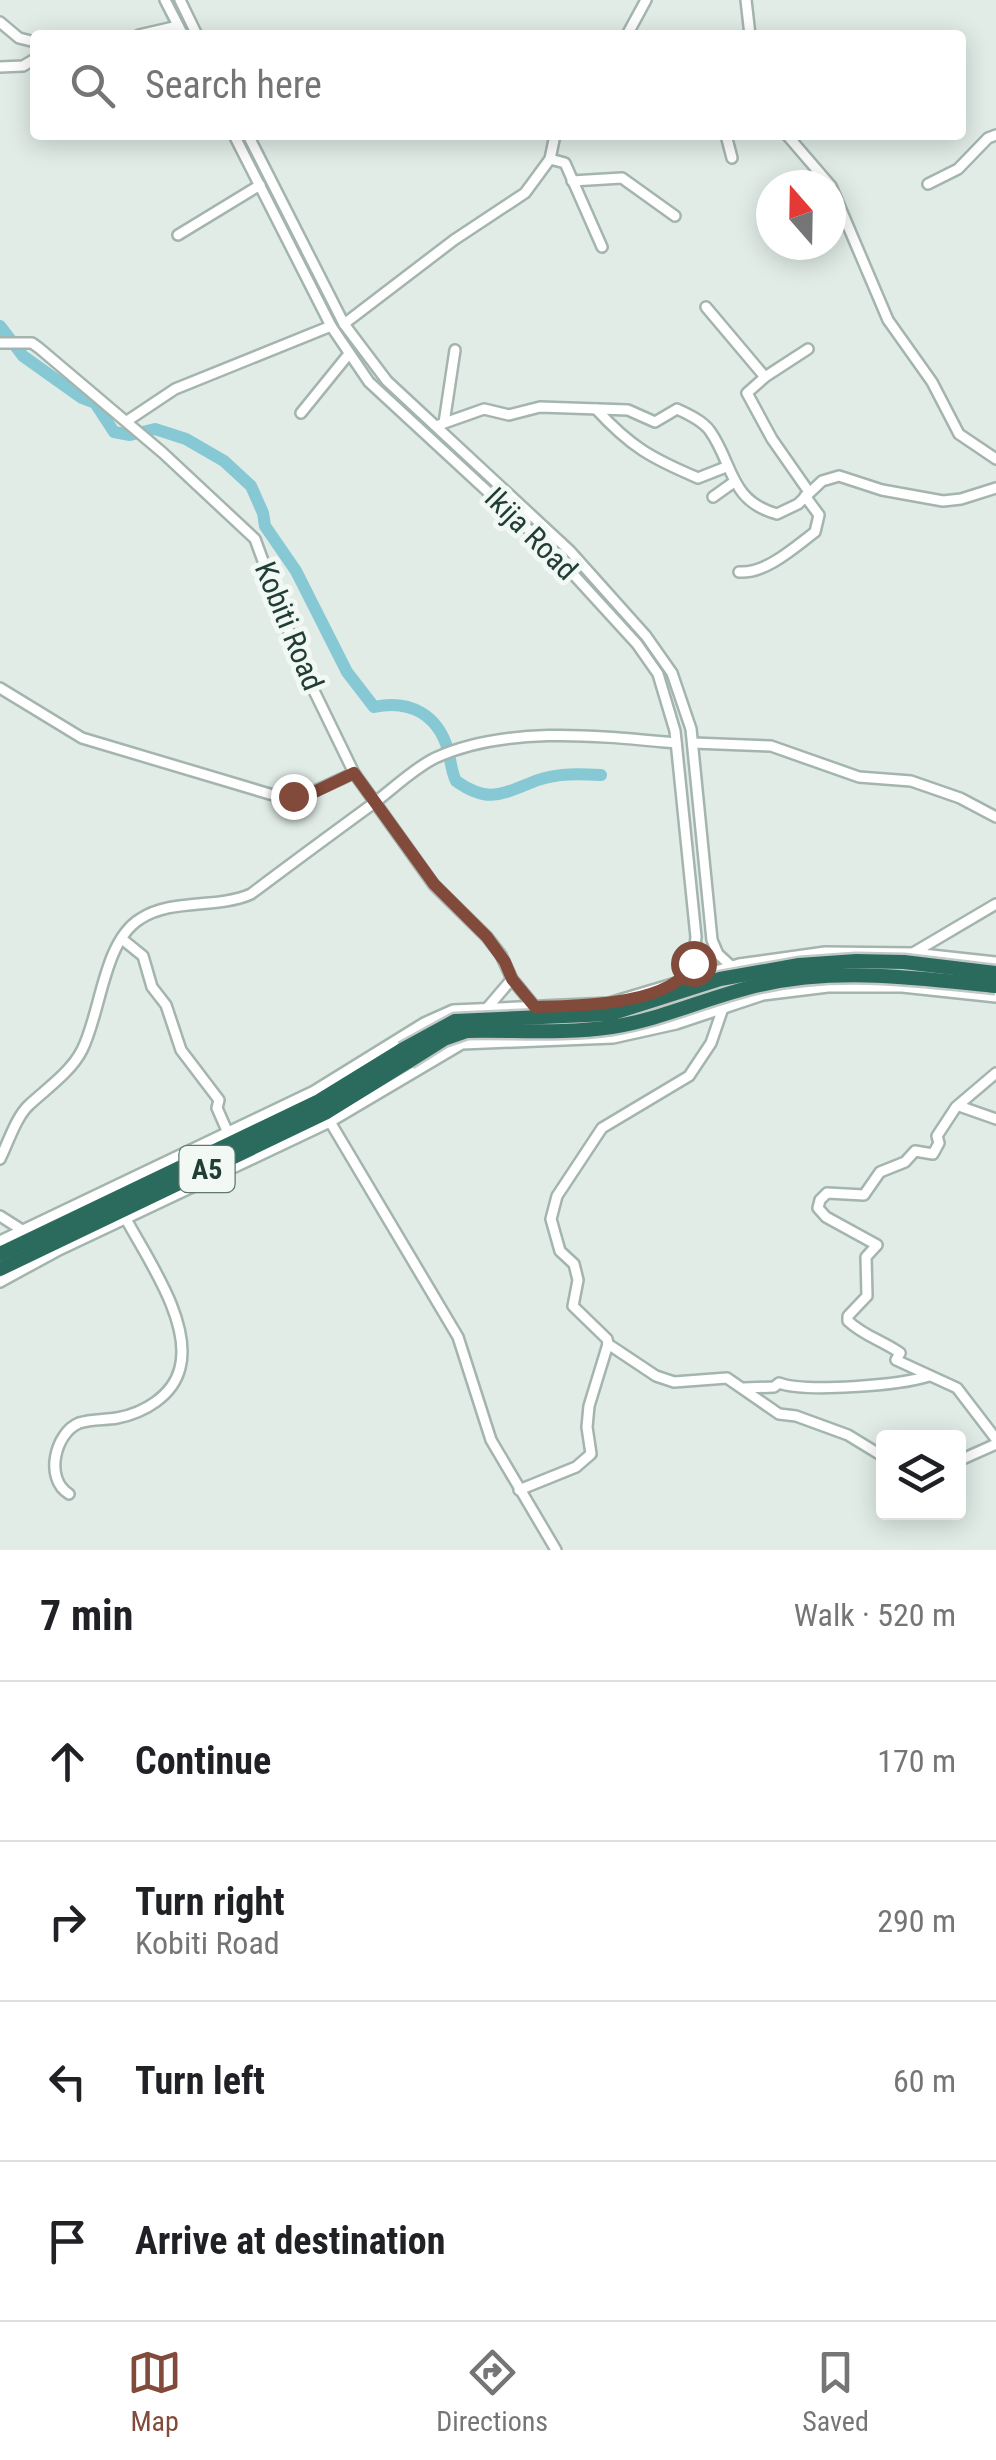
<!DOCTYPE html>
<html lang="en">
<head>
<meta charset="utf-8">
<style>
  body { margin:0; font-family:"Roboto Condensed",sans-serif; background:#f6f6f6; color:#202124 }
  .controls { position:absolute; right:30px; bottom:30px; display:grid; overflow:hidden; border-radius:10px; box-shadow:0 5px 25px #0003 }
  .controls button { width:90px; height:90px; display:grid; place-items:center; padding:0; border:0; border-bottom:2px solid #e0e0e0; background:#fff; color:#202124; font:50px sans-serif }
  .compass { position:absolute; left:756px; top:170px; width:90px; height:90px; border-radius:50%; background:#fff; box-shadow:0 5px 25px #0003; rotate:340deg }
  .stop { position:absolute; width:30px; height:30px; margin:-22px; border:8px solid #814a3a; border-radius:50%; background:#fff }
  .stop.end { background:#814a3a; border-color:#fff; box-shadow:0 2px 10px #0008 }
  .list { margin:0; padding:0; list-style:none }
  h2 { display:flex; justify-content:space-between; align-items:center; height:130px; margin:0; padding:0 40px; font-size:42px }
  h2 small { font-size:32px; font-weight:400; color:#757577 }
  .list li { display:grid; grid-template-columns:65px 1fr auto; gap:30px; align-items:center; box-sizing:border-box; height:160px; padding:0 40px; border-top:2px solid #e0e0e0 }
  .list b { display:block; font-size:38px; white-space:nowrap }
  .list p { margin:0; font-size:32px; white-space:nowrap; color:#757577 }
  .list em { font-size:32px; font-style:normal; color:#757577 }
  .icon { flex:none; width:55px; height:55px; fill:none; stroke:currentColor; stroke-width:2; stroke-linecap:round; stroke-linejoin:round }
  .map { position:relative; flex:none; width:996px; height:1550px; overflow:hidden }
  .search { position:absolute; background:#fff; box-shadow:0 5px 25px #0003; left:30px; right:30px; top:30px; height:110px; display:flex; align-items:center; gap:25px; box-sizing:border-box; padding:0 35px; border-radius:10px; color:#757577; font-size:38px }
  .sheet { height:770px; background:#fff }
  nav { display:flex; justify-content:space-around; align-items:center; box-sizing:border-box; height:140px; border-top:2px solid #e0e0e0; background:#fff; font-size:28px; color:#757577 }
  nav a { display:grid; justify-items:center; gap:5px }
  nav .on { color:#814a3a }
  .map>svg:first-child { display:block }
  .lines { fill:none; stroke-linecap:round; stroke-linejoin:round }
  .river { stroke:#86c8d4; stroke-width:12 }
  .minor-casing { stroke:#a4b4ae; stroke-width:14 }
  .highway-casing { stroke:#c1c9c7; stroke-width:19 }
  .minor { stroke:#fff; stroke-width:9 }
  .highway { stroke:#2b6b5e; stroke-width:14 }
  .highway-bridge-casing { stroke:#c1c9c7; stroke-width:19; stroke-linecap:butt }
  .highway-bridge { stroke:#2b6b5e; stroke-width:14 }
  .route { stroke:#814a3a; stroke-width:12 }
  .labels { text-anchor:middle; stroke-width:10; stroke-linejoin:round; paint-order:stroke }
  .shield { fill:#f2f9f5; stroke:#60766f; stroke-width:2.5 }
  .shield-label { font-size:28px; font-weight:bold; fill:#213e36 }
  .street-label { font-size:30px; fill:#213e36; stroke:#f2f9f5 }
</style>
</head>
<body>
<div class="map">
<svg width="996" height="1550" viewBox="0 0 996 1550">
  <rect width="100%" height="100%" fill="#e1ece7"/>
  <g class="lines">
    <!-- river -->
    <path class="river" d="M0 326 23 356 82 398 95 403 114 432 130 435 155 429 186 439 224 461 251 486 263 513 265 526 296 571 347 672 374 707C410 699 438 715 448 750 451 761 451 771 456 781 490 805 503 793 538 780 558 773 580 774 601 775"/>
    <defs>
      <g id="minor">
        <path d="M165 0 183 35"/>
        <path d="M180 0 197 35"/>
        <path d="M746 0 750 35"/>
        <path d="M0 22 19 38 35 42"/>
        <path d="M139 35 178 26"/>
        <path d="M627 35 646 0"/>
        <path d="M0 67 23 66 35 59"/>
        <path d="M234 135 331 326 369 382 552 551 637 644 658 674 675 731 696 937 693 963 682 980"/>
        <path d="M248 135 344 324 387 381 570 551 646 636 672 673 691 729 712 940 718 954 731 966"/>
        <path d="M726 135 732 158"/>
        <path d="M787 135 830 185"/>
        <path d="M550 159 565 163 602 247"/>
        <path d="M572 181 622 178 675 216"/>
        <path d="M928 184 958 169 988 138 996 135"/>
        <path d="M831 186 888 320 932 382 959 434 996 459"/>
        <path d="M178 235 260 185"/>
        <path d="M706 307 765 377"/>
        <path d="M344 324 454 240 525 193 550 159 555 135"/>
        <path d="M0 343H32L39 348 163 453 255 539 300 662 354 773 434 885 487 937 501 955 512 979 535 1007"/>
        <path d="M808 349 765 377 747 393 772 439 809 492"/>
        <path d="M596 409C631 447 651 458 698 478L726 467"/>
        <path d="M301 413 348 355"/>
        <path d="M127 421 175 389 331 326"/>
        <path d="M444 423 455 350"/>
        <path d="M436 426 484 409 509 415 540 407 628 410 655 422 677 409C688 414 703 421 710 431 733 463 729 501 777 514L798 504 822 481 839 476 882 490 943 501 961 499 996 488"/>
        <path d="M713 497 734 482"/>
        <path d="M739 572C766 574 795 547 815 532L819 515 805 496"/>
        <path d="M0 688 82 738 273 795H306L354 773"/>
        <path d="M693 743 771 746 859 777 911 781 960 798 996 817"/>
        <path d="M122 939 143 956 152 987 166 1005 181 1050 219 1100 217 1108 228 1133"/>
        <path d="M913 953 996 904"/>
        <path d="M488 1007 512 979"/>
        <path d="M723 1008 711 1043 689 1076 602 1128 557 1196 551 1219 560 1251 574 1264 578 1280 573 1306 607 1339 608 1344 656 1376 674 1382 727 1378 779 1414 796 1416 848 1435 884 1457"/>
        <path d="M996 1073 956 1107 937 1136 939 1143 933 1154 915 1151 905 1162 880 1172 864 1195 827 1193 820 1200 818 1208 826 1217 877 1245 866 1257 867 1296 848 1316V1321C864 1336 883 1341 900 1353L896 1360 957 1388 996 1439"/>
        <path d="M959 1106 996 1119"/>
        <path d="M329 1120 458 1337 491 1440 556 1550"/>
        <path d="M0 1159C8 1143 16 1117 29 1105 46 1089 71 1072 82 1050 101 1013 103 942 140 919 172 898 217 909 251 894 292 863 333 833 374 803 394 788 413 769 435 758 506 725 601 736 676 743"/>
        <path d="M0 1216 22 1230"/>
        <path d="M0 1241 314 1091 424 1023 453 1010 609 1003 739 964 825 952 913 953 996 962"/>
        <path d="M0 1282 57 1251 330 1122 462 1044 613 1038 676 1024 763 995 828 987H902L996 997"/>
        <path d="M744 1388 774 1387 779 1383C806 1393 901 1385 929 1376"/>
        <path d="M958 1461 996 1444"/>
        <path d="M519 1490 576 1467 591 1454 587 1427 589 1406 608 1344"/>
        <path d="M69 1494C44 1479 55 1433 79 1423 91 1419 105 1420 117 1418 144 1413 173 1396 180 1368 192 1322 147 1258 126 1219"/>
      </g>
      <g id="highway">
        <path d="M0 1254 319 1101 402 1050"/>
        <path d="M0 1269 325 1113 409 1061"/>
      </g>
    </defs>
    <!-- minor casing -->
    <use href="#minor" class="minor-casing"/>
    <!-- highway casing -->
    <use href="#highway" class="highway-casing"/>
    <!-- minor -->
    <use href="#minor" class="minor"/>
    <!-- highway -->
    <use href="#highway" class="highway"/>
    <defs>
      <g id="highway-bridge">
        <path d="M402 1050 455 1021 610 1014 720 979 799 965 856 961 904 962 996 973"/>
        <path d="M409 1061 444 1039 467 1031C515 1030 564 1034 612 1027 663 1019 710 996 760 985 838 967 917 978 996 986"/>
      </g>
    </defs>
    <!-- highway-bridge casing -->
    <use href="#highway-bridge" class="highway-bridge-casing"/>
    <!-- highway-bridge -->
    <use href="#highway-bridge" class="highway-bridge"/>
  </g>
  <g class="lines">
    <!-- route -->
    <path class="route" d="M293 796H306L354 773 434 884 487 937 505 962 512 979 535 1007C577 1006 673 1006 693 963"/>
  </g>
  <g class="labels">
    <!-- shield labels -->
    <rect class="shield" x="179.5" y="1146" width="55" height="46" rx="8"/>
    <g class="shield-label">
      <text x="207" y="1179">A5</text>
    </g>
    <!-- street labels -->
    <g class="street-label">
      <text transform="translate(531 534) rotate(45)" y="10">Ikija Road</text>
      <text transform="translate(289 626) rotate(68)" y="10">Kobiti Road</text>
    </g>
  </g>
</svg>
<div class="controls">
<button><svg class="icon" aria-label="layers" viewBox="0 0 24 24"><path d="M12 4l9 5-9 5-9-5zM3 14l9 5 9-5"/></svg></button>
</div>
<svg class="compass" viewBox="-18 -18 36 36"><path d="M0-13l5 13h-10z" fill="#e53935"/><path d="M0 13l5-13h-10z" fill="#757577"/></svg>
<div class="stop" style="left:693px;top:963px"></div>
<div class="stop end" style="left:293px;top:796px"></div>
<div class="search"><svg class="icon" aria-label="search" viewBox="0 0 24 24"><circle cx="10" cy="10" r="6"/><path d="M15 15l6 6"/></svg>Search here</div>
</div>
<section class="sheet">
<h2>7 min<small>Walk · 520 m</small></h2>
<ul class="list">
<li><svg class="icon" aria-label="ahead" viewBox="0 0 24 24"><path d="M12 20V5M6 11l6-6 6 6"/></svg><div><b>Continue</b></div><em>170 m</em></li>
<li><svg class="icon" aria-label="right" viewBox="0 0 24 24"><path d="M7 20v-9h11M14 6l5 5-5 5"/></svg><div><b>Turn right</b><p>Kobiti Road</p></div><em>290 m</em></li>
<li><svg class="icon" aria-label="left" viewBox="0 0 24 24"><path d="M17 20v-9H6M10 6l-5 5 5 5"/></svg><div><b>Turn left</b></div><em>60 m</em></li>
<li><svg class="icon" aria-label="arrive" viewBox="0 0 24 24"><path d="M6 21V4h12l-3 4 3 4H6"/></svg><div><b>Arrive at destination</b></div></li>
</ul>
</section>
<nav>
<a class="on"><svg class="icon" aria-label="map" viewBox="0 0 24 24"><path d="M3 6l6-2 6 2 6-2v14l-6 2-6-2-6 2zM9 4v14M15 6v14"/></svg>Map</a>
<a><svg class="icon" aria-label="directions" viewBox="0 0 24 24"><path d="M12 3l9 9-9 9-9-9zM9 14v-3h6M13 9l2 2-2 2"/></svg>Directions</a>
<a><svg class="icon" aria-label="saved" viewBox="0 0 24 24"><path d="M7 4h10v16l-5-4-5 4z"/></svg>Saved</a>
</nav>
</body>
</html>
